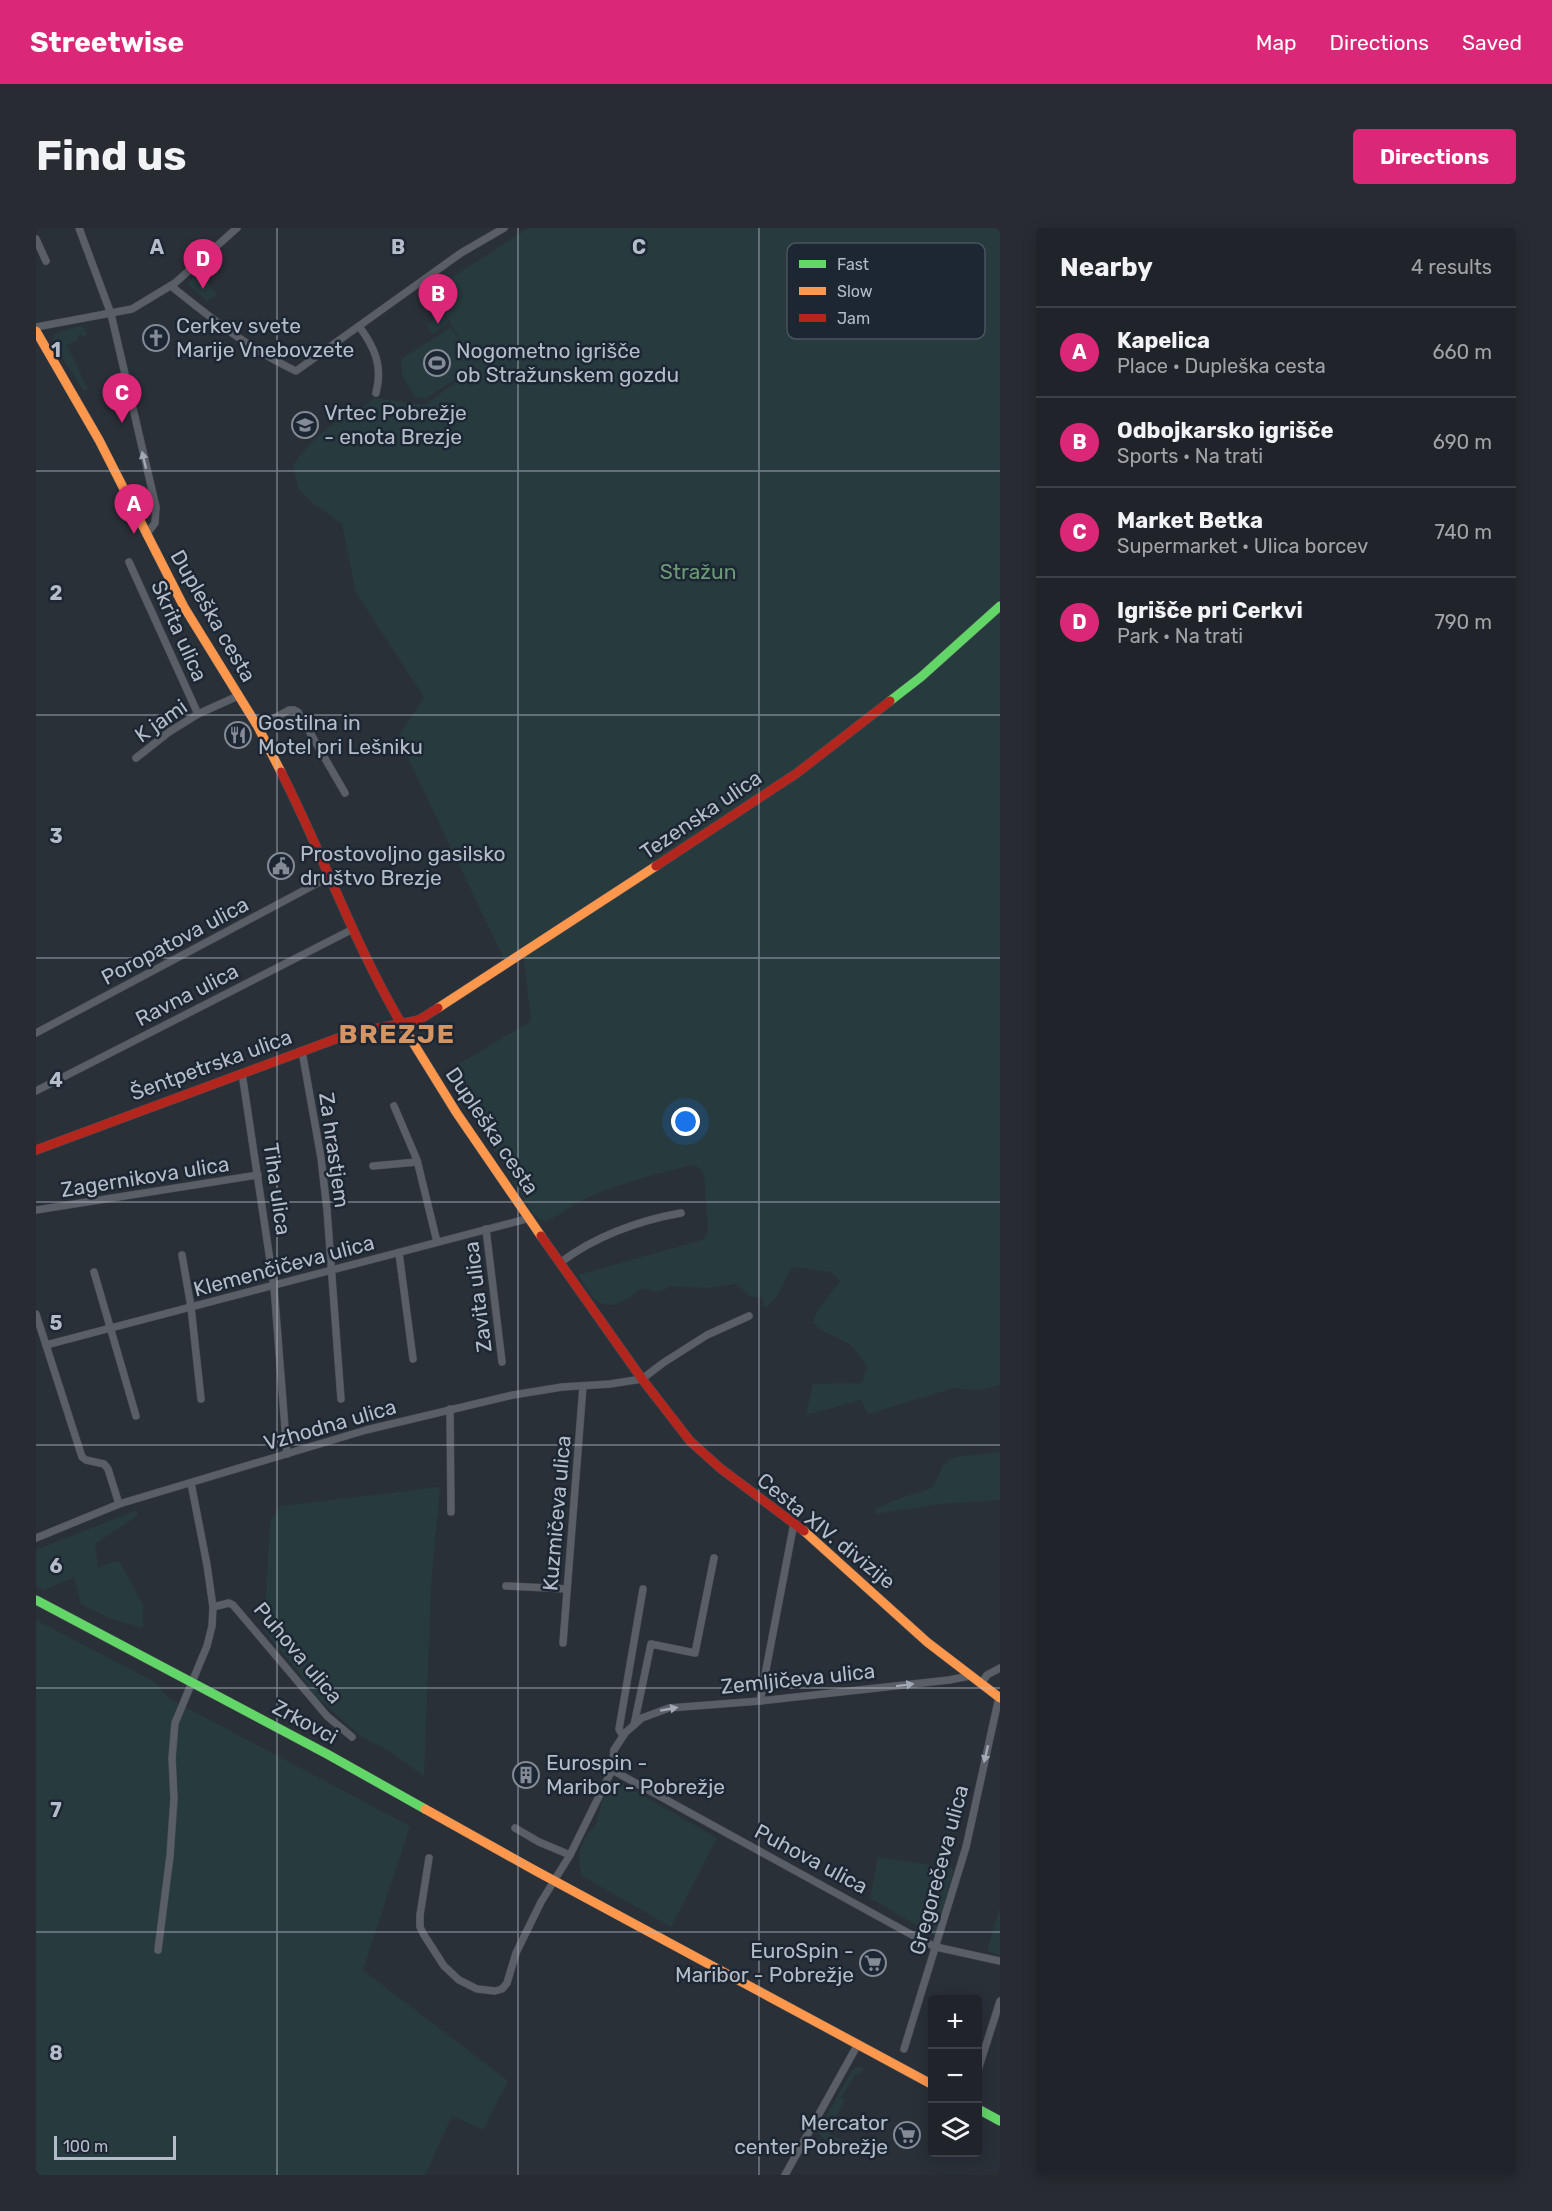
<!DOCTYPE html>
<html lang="en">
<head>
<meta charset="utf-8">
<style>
  body { margin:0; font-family:Rubik,sans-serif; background:#282c32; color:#f1f3f6 }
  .controls { position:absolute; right:18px; bottom:18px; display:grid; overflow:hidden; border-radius:6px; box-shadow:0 3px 15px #0003 }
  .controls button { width:54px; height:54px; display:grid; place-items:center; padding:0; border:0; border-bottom:2px solid #3d4147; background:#20242a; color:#f1f3f6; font:30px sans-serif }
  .scale { position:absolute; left:18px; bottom:15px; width:122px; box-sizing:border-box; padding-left:6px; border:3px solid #b4bcc9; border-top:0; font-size:16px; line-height:21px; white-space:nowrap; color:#b4bcc9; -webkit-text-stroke:4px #1d2633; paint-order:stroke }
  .you { position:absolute; left:650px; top:894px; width:21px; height:21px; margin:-15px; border:4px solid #fff; border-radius:50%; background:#1a73e8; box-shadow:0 0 0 9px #1a73e833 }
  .badge { display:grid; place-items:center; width:39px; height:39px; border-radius:50%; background:#db2777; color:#fff; font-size:20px; font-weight:700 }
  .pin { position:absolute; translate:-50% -50px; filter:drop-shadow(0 2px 3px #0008) }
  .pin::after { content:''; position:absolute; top:32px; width:21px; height:18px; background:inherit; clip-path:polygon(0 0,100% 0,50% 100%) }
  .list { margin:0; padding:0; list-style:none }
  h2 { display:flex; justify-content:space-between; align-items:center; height:78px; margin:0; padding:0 24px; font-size:26px }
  h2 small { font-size:20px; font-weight:400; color:#a2a4a8 }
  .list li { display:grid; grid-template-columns:39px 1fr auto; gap:18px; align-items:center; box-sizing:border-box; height:90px; padding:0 24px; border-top:2px solid #3d4147 }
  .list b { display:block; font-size:22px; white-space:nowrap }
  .list p { margin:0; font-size:20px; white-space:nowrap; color:#a2a4a8 }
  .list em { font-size:20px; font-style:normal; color:#a2a4a8 }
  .icon { flex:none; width:33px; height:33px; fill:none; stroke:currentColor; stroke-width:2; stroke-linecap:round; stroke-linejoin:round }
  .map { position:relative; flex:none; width:964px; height:1947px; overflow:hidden; border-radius:6px }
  header { display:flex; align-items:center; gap:36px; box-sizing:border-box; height:84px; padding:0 30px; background:#db2777; color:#fff }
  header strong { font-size:28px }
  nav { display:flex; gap:33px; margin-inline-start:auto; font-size:21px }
  .intro { display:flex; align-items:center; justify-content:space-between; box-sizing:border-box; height:144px; padding:0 36px }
  h1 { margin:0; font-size:42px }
  .button { padding:15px 27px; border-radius:6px; background:#db2777; color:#fff; font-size:21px; font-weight:700 }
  main { display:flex; gap:36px; padding:0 36px }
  aside { flex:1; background:#20242a; border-radius:6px; box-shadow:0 3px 15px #0003 }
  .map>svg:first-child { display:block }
  .green { fill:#273a3e }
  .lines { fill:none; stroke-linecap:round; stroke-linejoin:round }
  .street-casing { stroke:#484c53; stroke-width:8 }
  .fast-casing { stroke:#484c53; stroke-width:10 }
  .slow-casing { stroke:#484c53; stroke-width:10 }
  .jam-casing { stroke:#484c53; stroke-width:10 }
  .street { stroke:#5a5e66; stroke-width:7 }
  .fast { stroke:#63d668; stroke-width:9 }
  .slow { stroke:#ff974d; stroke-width:9 }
  .jam { stroke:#b3261e; stroke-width:9 }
  .oneway { fill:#a2a9b5 }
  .grid { fill:none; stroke:#b4bcc9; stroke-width:1.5; stroke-opacity:0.55 }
  .labels { text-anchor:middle; stroke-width:5; stroke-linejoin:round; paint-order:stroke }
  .poi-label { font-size:21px; fill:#b4bcc9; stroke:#1d2633; text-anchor:start }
  .park-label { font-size:21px; fill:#6b9a76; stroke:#1d2633 }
  .street-label { font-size:21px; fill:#b4bcc9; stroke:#1d2633 }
  .district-label { font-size:27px; font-weight:bold; letter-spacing:1.5px; fill:#d59563; stroke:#1d2633 }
  .key { fill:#1d2633; stroke:#4a5360; stroke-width:1.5 }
  .key-label { font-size:16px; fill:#b4bcc9 }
  .grid-label { font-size:20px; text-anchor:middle; font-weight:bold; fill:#b4bcc9; stroke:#1d2633; stroke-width:5; stroke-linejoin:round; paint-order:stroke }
</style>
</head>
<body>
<header>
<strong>Streetwise</strong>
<nav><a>Map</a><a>Directions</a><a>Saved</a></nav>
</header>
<div class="intro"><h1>Find us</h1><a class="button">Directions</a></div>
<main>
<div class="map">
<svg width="964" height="1947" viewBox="0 0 964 1947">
  <rect width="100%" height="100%" fill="#2a3038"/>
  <!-- green -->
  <g class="green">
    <path d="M493 0H964V1157L942 1162 918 1160 832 1186 825 1172 770 1187 777 1156 826 1155 831 1138 814 1116 785 1102 777 1094 781 1083 804 1053 795 1044 756 1039C748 1053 742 1073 728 1080L727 1070 713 1068 700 1056 672 1060 634 1058C617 1071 616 1057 604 1062 600 1063 597 1068 593 1070 563 1087 557 1070 542 1047L666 1012 671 1006 672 1001 668 947 664 940 656 937C618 947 578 956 542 974 529 981 521 991 506 993L497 986 411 843 495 793 487 723 468 731 362 509 388 469 320 365 306 296 274 273 262 260 257 237C267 224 279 209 293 199 309 187 324 184 339 170L389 177 440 139 401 72 407 55Z"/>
    <path d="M162 44 181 66 171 73 151 56Z"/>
    <path d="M407 86 413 95 396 106 391 97Z"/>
    <path d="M44 98 47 99 51 107 47 109 45 106 41 109 42 112 31 117 52 162 48 163 19 119 17 112 19 106Z"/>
    <path d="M415 99 439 138 389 171 379 169 366 147 365 131Z"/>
    <path d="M964 1224V1272L903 1276 839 1286 840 1281C849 1277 858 1272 867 1269 892 1261 899 1266 906 1238L919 1229Z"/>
    <path d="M404 1259 395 1358 388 1548 350 1521 327 1510 277 1466 265 1447 228 1403 234 1294 245 1278Z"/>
    <path d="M101 1282V1288L59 1316 62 1340 75 1334H84L107 1377V1400L73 1390 45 1376 38 1349 9 1362 0 1358V1322Z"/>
    <path d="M0 1392 117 1453 134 1471 374 1598 327 1742 472 1853 447 1902 416 1888 389 1947H0Z"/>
    <path d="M577 1554H583L681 1610 635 1699 546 1648C541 1634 543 1615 554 1603 558 1598 557 1603 560 1596 566 1581 564 1565 577 1554Z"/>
    <path d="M842 1629 918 1641 899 1708 834 1670Z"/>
    <path d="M964 1679V1727L951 1723Z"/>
    <path d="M822 1839 829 1840 823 1846 819 1847 805 1869 809 1872 800 1889 794 1887 786 1902 812 1916 815 1913 819 1914 822 1923 817 1926 785 1909 782 1904 816 1842Z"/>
  </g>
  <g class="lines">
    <defs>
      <g id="street">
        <path d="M43 0 75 86 120 279 119 295 110 307"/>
        <path d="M0 11 10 33"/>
        <path d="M135 58C175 90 213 121 260 143L425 25 468 0"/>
        <path d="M323 98C339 120 347 138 340 165"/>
        <path d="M0 99 96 81 139 55 201 0"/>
        <path d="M93 334 162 486"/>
        <path d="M222 499 253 482H258L262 484 309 565"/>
        <path d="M100 530 133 504 162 486 202 468"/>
        <path d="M0 805 293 649"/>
        <path d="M266 823 285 930 291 982 305 1171"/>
        <path d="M206 845 238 1059 251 1226"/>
        <path d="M0 863 317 701"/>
        <path d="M358 878 381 932 401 1014"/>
        <path d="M337 938 381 934"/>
        <path d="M0 982 222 947"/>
        <path d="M450 1001 466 1134"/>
        <path d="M363 1025 377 1131"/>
        <path d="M146 1027 155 1079 165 1171"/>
        <path d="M524 1035C557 1009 604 992 645 985"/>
        <path d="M58 1044 100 1188"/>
        <path d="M0 1086 46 1229 50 1232 68 1236 72 1241 83 1276"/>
        <path d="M10 1117 494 990"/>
        <path d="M414 1181 415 1284"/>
        <path d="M0 1310 83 1276 330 1202 477 1167 526 1159 574 1156 606 1151 627 1135 671 1107 713 1088"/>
        <path d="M470 1358 531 1361"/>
        <path d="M177 1379 193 1375 197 1377 291 1488 316 1509"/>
        <path d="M527 1415 547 1158"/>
        <path d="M945 1456 951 1447 964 1440"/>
        <path d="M724 1473 758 1295"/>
        <path d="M598 1497 615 1416 659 1425 678 1330"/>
        <path d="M587 1508 583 1501 607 1361"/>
        <path d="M576 1542 887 1713 900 1719 964 1733"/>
        <path d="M479 1600 503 1614 534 1627"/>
        <path d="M393 1630 384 1687V1699L388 1707 408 1738 423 1752 441 1761 459 1763 466 1761 471 1755 480 1725 505 1674 534 1627 576 1542 578 1522 589 1505 606 1490 633 1480 724 1473 913 1452 934 1448"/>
        <path d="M122 1722 134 1628 138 1570 136 1530 139 1495 171 1418 176 1398 177 1379 171 1337 155 1255"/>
        <path d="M868 1821 930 1619 963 1469"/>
        <path d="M942 1842 964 1773"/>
        <path d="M749 1947 822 1816"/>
      </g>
      <g id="fast">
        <path d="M854 473 885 449 964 378"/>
        <path d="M0 1372 291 1526 389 1581"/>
        <path d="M942 1881 964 1893"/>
      </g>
      <g id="slow">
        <path d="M0 103 63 212 148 379 222 499 245 544"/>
        <path d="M402 780 620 638"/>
        <path d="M368 800 420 884 505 1008"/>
        <path d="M768 1303 891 1414 964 1470"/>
        <path d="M389 1581 500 1643 897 1857"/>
      </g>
      <g id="jam">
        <path d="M245 544C288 628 319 719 368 800"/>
        <path d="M620 638 761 545 854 473"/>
        <path d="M0 922 313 806 383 792 402 780"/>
        <path d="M505 1008 606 1151 654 1213 684 1240 768 1303"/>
      </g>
    </defs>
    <!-- street casing -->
    <use href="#street" class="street-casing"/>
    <!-- fast casing -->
    <use href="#fast" class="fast-casing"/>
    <!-- slow casing -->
    <use href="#slow" class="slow-casing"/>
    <!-- jam casing -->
    <use href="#jam" class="jam-casing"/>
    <!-- street -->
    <use href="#street" class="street"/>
    <!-- fast -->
    <use href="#fast" class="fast"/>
    <!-- slow -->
    <use href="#slow" class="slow"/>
    <!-- jam -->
    <use href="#jam" class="jam"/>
  </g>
  <!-- one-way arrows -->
  <defs><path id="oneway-solid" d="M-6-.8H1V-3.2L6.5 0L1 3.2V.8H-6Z" transform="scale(1.5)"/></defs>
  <g class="oneway">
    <use href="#oneway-solid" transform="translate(108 232) rotate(-103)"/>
    <use href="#oneway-solid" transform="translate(869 1457) rotate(-7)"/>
    <use href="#oneway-solid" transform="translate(633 1481) rotate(-10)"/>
    <use href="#oneway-solid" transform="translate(950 1526) rotate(103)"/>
  </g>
  <!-- grid -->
  <path class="grid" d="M241 0V1947M482 0V1947M723 0V1947M0 243H964M0 487H964M0 730H964M0 974H964M0 1217H964M0 1460H964M0 1704H964"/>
  <!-- icons -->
  <defs>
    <symbol id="church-ring" viewBox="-11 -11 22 22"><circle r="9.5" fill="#1d2633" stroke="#848b96" stroke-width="1.5"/><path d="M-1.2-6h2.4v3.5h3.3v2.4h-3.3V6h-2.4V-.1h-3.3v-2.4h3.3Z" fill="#848b96"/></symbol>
    <symbol id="stadium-ring" viewBox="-11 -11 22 22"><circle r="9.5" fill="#1d2633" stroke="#848b96" stroke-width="1.5"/><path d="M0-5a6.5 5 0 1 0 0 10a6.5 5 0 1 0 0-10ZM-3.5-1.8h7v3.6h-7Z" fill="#848b96"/></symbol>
    <symbol id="school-ring" viewBox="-11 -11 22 22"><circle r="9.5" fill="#1d2633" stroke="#848b96" stroke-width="1.5"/><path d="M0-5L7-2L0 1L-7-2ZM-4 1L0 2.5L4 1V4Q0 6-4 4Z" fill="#848b96"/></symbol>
    <symbol id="restaurant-ring" viewBox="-11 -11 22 22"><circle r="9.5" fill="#1d2633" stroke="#848b96" stroke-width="1.5"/><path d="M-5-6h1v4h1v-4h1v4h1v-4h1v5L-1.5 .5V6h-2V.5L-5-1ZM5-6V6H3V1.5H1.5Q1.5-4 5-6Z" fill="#848b96"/></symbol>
    <symbol id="civic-ring" viewBox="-11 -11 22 22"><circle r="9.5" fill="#1d2633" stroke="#848b96" stroke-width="1.5"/><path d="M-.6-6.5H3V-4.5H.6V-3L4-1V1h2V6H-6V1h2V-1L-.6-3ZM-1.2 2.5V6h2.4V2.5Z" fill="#848b96"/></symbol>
    <symbol id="building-ring" viewBox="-11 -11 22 22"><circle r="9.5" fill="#1d2633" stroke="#848b96" stroke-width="1.5"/><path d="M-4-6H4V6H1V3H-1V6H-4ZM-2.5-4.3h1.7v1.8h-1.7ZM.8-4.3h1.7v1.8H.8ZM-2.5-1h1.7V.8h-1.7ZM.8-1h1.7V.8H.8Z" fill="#848b96"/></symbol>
    <symbol id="supermarket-ring" viewBox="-11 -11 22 22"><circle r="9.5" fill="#1d2633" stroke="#848b96" stroke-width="1.5"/><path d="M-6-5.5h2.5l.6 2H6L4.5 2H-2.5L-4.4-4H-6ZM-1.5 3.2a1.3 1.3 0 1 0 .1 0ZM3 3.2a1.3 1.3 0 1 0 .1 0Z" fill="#848b96"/></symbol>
  </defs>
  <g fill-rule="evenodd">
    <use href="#church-ring" x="105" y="95" width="30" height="30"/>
    <use href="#stadium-ring" x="386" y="120" width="30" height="30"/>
    <use href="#school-ring" x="254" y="182" width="30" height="30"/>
    <use href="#restaurant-ring" x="187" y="492" width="30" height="30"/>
    <use href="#civic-ring" x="230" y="623" width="30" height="30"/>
    <use href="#building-ring" x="475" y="1532" width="30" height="30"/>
    <use href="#supermarket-ring" x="822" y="1720" width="30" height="30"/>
    <use href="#supermarket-ring" x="856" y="1892" width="30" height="30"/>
  </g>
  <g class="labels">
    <!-- poi labels -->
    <g class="poi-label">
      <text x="140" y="105">Cerkev svete<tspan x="140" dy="24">Marije Vnebovzete</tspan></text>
      <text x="420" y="130">Nogometno igrišče<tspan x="420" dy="24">ob Stražunskem gozdu</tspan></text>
      <text x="288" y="192">Vrtec Pobrežje<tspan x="288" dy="24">- enota Brezje</tspan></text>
      <text x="222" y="502">Gostilna in<tspan x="222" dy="24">Motel pri Lešniku</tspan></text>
      <text x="264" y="633">Prostovoljno gasilsko<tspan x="264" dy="24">društvo Brezje</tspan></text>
      <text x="510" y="1542">Eurospin -<tspan x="510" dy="24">Maribor - Pobrežje</tspan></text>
      <text x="818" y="1730" text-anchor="end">EuroSpin -<tspan x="818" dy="24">Maribor - Pobrežje</tspan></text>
      <text x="852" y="1902" text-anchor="end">Mercator<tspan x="852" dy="24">center Pobrežje</tspan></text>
    </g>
    <!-- park labels -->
    <g class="park-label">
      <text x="662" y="351">Stražun</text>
    </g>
    <!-- street labels -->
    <g class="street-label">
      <text transform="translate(177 388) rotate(60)" y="7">Dupleška cesta</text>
      <text transform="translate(143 403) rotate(66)" y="7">Skrita ulica</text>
      <text transform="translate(125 493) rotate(-35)" y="7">K jami</text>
      <text transform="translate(665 587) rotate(-34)" y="7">Tezenska ulica</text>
      <text transform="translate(139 713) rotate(-28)" y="7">Poropatova ulica</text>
      <text transform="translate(151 767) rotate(-27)" y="7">Ravna ulica</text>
      <text transform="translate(175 837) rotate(-20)" y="7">Šentpetrska ulica</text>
      <text transform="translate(456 903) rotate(56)" y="7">Dupleška cesta</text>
      <text transform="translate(298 922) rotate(82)" y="7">Za hrastjem</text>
      <text transform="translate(109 949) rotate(-9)" y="7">Zagernikova ulica</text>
      <text transform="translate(241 961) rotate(82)" y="7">Tiha ulica</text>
      <text transform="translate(248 1038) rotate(-15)" y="7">Klemenčičeva ulica</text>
      <text transform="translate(442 1069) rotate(-97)" y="7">Zavita ulica</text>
      <text transform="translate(294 1197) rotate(-16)" y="7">Vzhodna ulica</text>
      <text transform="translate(521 1285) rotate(-85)" y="7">Kuzmičeva ulica</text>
      <text transform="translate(790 1303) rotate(39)" y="7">Cesta XIV. divizije</text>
      <text transform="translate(262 1425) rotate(50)" y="7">Puhova ulica</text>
      <text transform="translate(762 1451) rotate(-6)" y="7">Zemljičeva ulica</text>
      <text transform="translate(269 1494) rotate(28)" y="7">Zrkovci</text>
      <text transform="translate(775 1631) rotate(28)" y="7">Puhova ulica</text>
      <text transform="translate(903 1642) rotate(-75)" y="7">Gregorečeva ulica</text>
    </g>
    <!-- district labels -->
    <g class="district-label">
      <text x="361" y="815">BREZJE</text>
    </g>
  </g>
  <!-- legend -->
  <rect x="751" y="15" width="198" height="96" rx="9" class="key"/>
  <rect x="763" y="32" width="27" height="8" fill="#63d668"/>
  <rect x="763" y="59" width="27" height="8" fill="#ff974d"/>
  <rect x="763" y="86" width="27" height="8" fill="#b3261e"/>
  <g class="key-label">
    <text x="801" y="42">Fast</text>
    <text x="801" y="69">Slow</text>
    <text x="801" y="96">Jam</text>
  </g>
  <g class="grid-label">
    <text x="121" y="26">A</text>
    <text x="362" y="26">B</text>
    <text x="603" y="26">C</text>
    <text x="20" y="129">1</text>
    <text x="20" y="372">2</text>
    <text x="20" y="615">3</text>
    <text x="20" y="859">4</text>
    <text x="20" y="1102">5</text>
    <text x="20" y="1345">6</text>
    <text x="20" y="1589">7</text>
    <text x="20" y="1832">8</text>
  </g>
</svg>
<div class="controls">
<button>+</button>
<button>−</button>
<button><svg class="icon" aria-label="layers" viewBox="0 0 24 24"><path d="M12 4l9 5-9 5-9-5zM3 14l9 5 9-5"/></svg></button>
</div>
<div class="scale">100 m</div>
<div class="you"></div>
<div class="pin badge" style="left:98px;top:306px">A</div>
<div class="pin badge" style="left:402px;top:96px">B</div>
<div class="pin badge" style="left:86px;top:195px">C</div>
<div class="pin badge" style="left:167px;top:61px">D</div>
</div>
<aside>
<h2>Nearby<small>4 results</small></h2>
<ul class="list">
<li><span class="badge">A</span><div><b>Kapelica</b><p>Place · Dupleška cesta</p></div><em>660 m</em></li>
<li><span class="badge">B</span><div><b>Odbojkarsko igrišče</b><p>Sports · Na trati</p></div><em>690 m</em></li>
<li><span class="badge">C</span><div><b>Market Betka</b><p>Supermarket · Ulica borcev</p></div><em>740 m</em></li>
<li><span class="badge">D</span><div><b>Igrišče pri Cerkvi</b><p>Park · Na trati</p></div><em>790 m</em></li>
</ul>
</aside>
</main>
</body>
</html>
